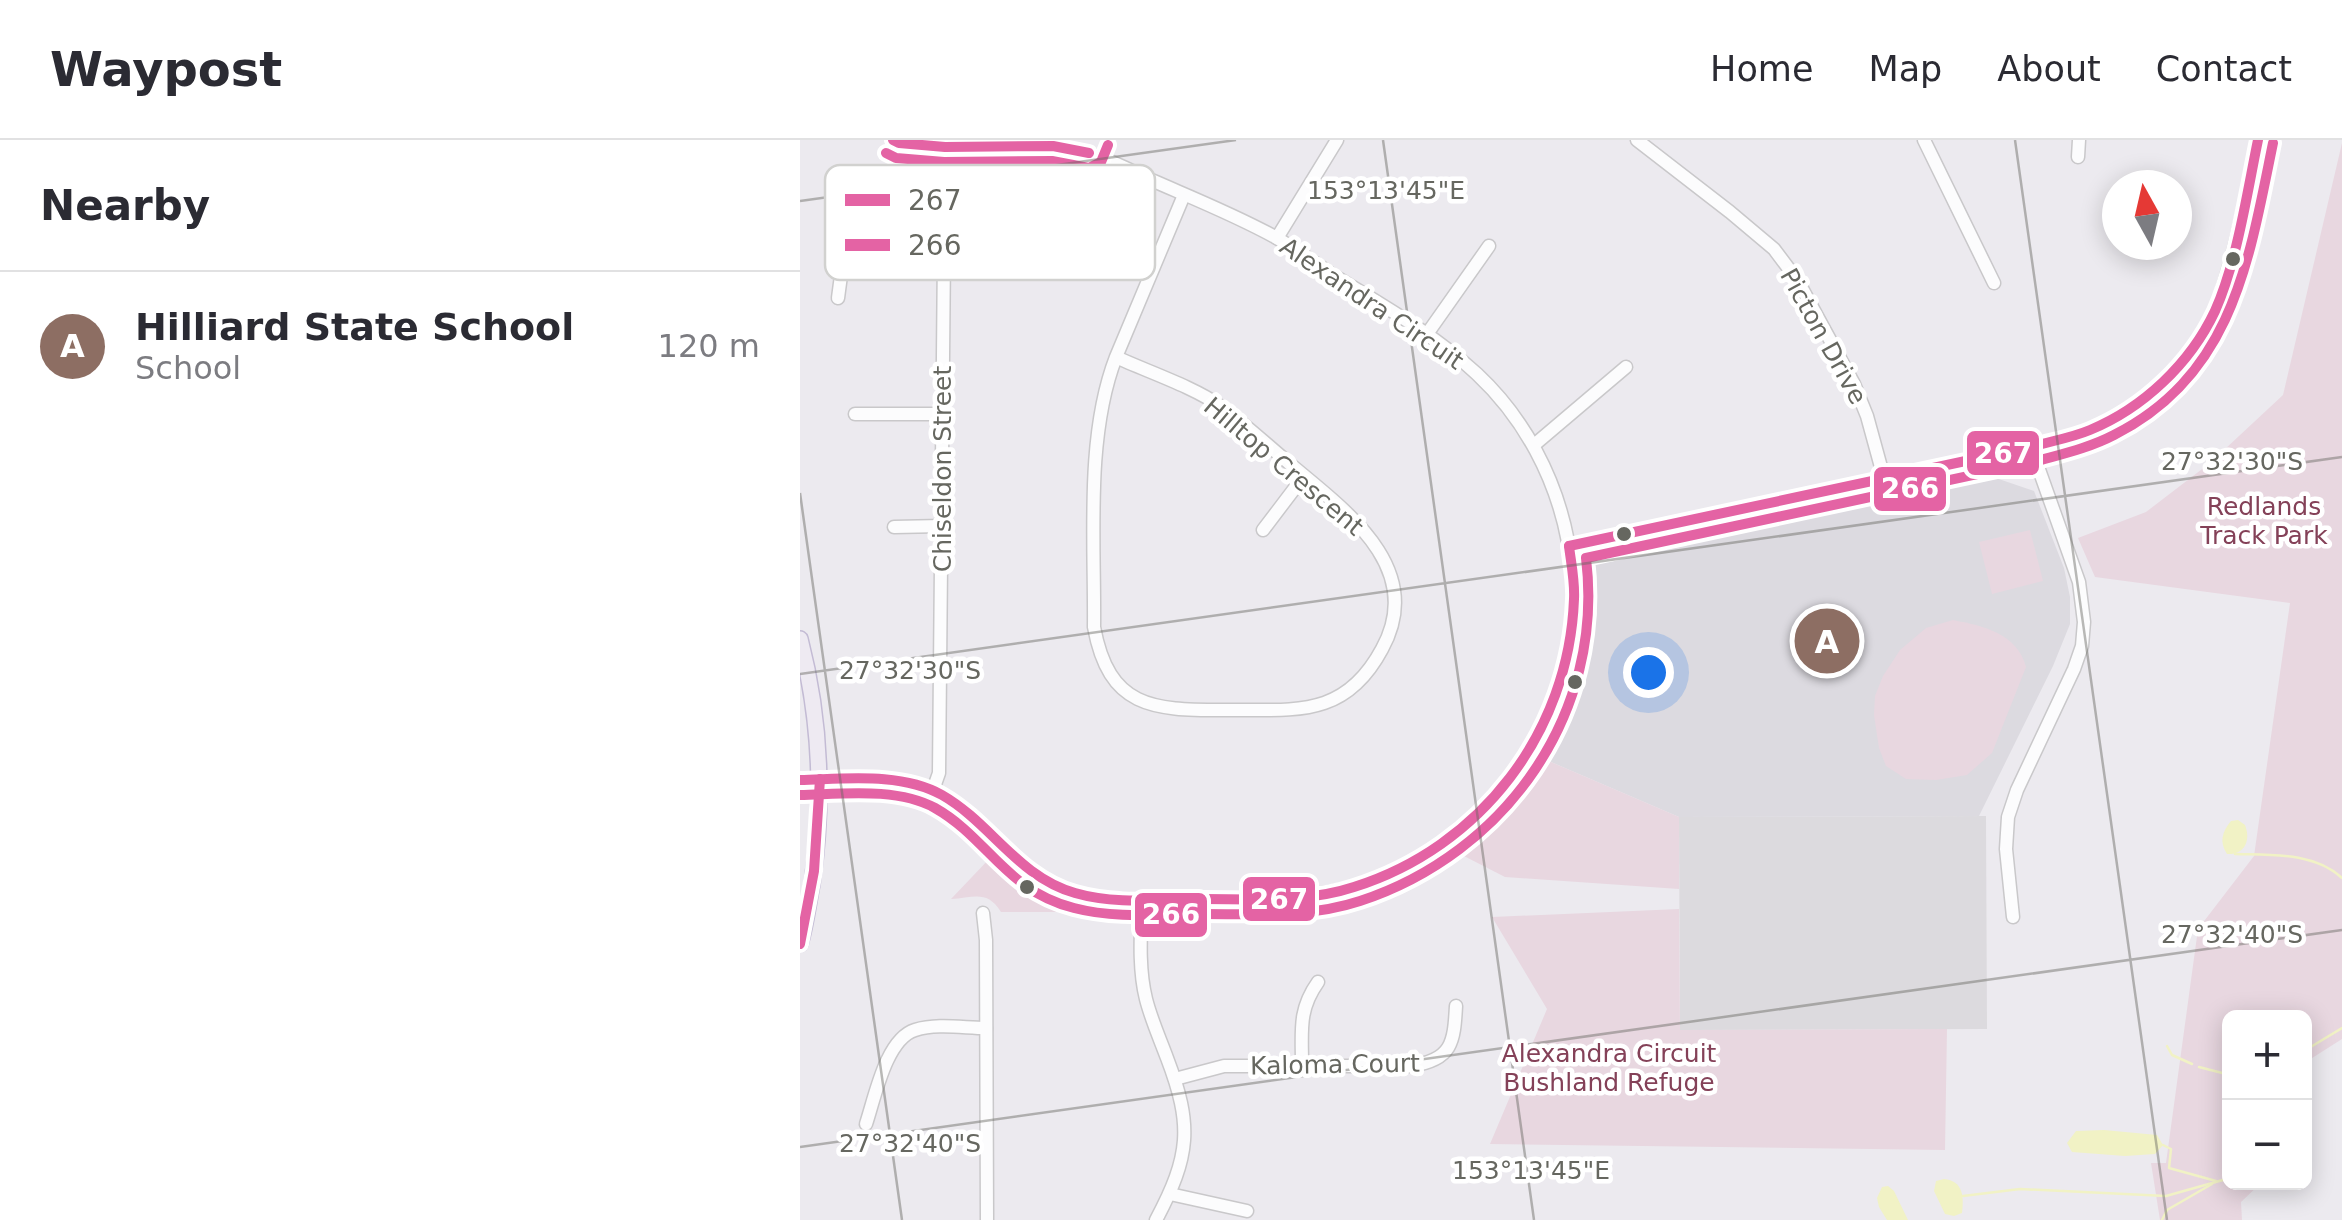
<!DOCTYPE html>
<html lang="en">
<head>
<meta charset="utf-8">
<style>
  body { margin:0; font-family:"DejaVu Sans",sans-serif; background:#f2f2f3; color:#2b2b33 }
  .controls { position:absolute; right:30px; bottom:30px; display:grid; overflow:hidden; border-radius:15px; box-shadow:0 5px 25px #0003 }
  .controls button { width:90px; height:90px; display:grid; place-items:center; padding:0; border:0; border-bottom:2px solid #e1e1e2; background:#fff; color:#2b2b33; font:50px sans-serif }
  .compass { position:absolute; left:1302px; top:30px; width:90px; height:90px; border-radius:50%; background:#fff; box-shadow:0 5px 25px #0003; rotate:352deg }
  .you { position:absolute; left:848px; top:532px; width:35px; height:35px; margin:-25px; border:8px solid #fff; border-radius:50%; background:#1a73e8; box-shadow:0 0 0 15px #1a73e833 }
  .badge { display:grid; place-items:center; width:65px; height:65px; border-radius:50%; background:#d93025; color:#fff; font-size:32px; font-weight:700 }
  .pin { position:absolute; translate:-50% -50%; border:5px solid #fff; box-shadow:0 2px 10px #0006 }
  .list { margin:0; padding:0; list-style:none }
  h2 { display:flex; justify-content:space-between; align-items:center; height:130px; margin:0; padding:0 40px; font-size:42px }
  h2 small { font-size:32px; font-weight:400; color:#7c7c81 }
  .list li { display:grid; grid-template-columns:65px 1fr auto; gap:30px; align-items:center; box-sizing:border-box; height:150px; padding:0 40px; border-top:2px solid #e1e1e2 }
  .list b { display:block; font-size:38px; white-space:nowrap }
  .list p { margin:0; font-size:32px; white-space:nowrap; color:#7c7c81 }
  .list em { font-size:32px; font-style:normal; color:#7c7c81 }
  .map { position:relative; flex:none; width:1542px; height:1080px; overflow:hidden }
  header { display:flex; align-items:center; gap:60px; box-sizing:border-box; height:140px; padding:0 50px; background:#fff; border-bottom:2px solid #e1e1e2 }
  header strong { font-size:48px }
  nav { display:flex; gap:55px; margin-inline-start:auto; font-size:35px }
  main { display:flex }
  aside { flex:1; background:#fff }
  .map>svg:first-child { display:block }
  .industrial { fill:#dcdade }
  .education { fill:#dcdae0 }
  .green { fill:#e8d7e0 }
  .water { fill:#f1f2c5 }
  .lines { fill:none; stroke-linecap:round; stroke-linejoin:round }
  .stream { stroke:#f1f2c5; stroke-width:2.5 }
  .minor-casing { stroke:#c9c8ca; stroke-width:15 }
  .major-casing { stroke:#c3bbd4; stroke-width:18 }
  .minor { stroke:#fcfcfd; stroke-width:12 }
  .major { stroke:#eeeaf2; stroke-width:15 }
  .bus-1-casing { stroke:#fff; stroke-width:18 }
  .bus-2-casing { stroke:#fff; stroke-width:18 }
  .bus-1 { stroke:#e463a4; stroke-width:10 }
  .bus-2 { stroke:#e463a4; stroke-width:10 }
  .ticks { fill:none; stroke:#666760; stroke-width:2.5; stroke-opacity:0.45 }
  .bus-dot { fill:#666760; stroke:#fff; stroke-width:4 }
  .labels { text-anchor:middle; stroke-width:9; stroke-linejoin:round; paint-order:stroke }
  .street-label { font-size:25px; fill:#666760; stroke:#fff }
  .park-label { font-size:25px; fill:#844158; stroke:#fff }
  .key { fill:#fff; stroke:#d1d1cf; stroke-width:2.5 }
  .key-label { font-size:28px; fill:#666760 }
  .ticks-label { font-size:25px; text-anchor:middle; fill:#666760; stroke:#fff; stroke-width:9; stroke-linejoin:round; paint-order:stroke }
  .line-badge { stroke:#fff; stroke-width:4 }
  .badge-label { font-size:28px; text-anchor:middle; font-weight:bold; fill:#fff }
</style>
</head>
<body>
<header>
<strong>Waypost</strong>
<nav><a>Home</a><a>Map</a><a>About</a><a>Contact</a></nav>
</header>
<main>
<aside>
<h2>Nearby<small></small></h2>
<ul class="list">
<li><span class="badge" style="background:#8d6e63">A</span><div><b>Hilliard State School</b><p>School</p></div><em>120 m</em></li>
</ul>
</aside>
<div class="map">
<svg width="1542" height="1080" viewBox="0 0 1542 1080">
  <rect width="100%" height="100%" fill="#eceaef"/>
  <!-- industrial -->
  <path class="industrial" d="M1186 676 1187 889 880 890 879 677Z"/>
  <!-- education -->
  <path class="education" d="M1187 335 1234 351 1264 428 1270 457V484L1253 526 1179 676 879 677 744 619 773 548 785 534 797 473 788 457 786 427 790 419 817 412 824 416 870 406 875 408 886 406 890 402 987 381 992 374Z"/>
  <!-- green -->
  <g class="green">
    <path d="M1542 3V899L1509 920 1505 929 1504 878H1430V1042L1461 1043 1441 1062 1442 1080H1360L1351 1023H1366L1398 789 1454 716 1490 463 1295 437 1278 398 1346 372 1410 323 1483 255Z"/>
    <path d="M1230 390 1243 441 1192 454 1179 402Z"/>
    <path d="M1153 480C1183 486 1217 493 1226 527L1192 613 1167 635 1136 640 1106 639 1086 626 1079 608 1074 575 1075 556 1083 536 1100 510 1126 488Z"/>
    <path d="M744 619 879 677V749L705 737 660 714C692 685 720 655 744 619Z"/>
    <path d="M191 717 229 749 265 766V772H201C187 749 173 758 151 759Z"/>
    <path d="M879 769 880 890 1147 889 1145 1010 690 1004 747 869 692 777Z"/>
  </g>
  <!-- water -->
  <g class="water">
    <path d="M1438 680 1445 685C1451 700 1445 715 1427 714 1419 702 1422 692 1431 681Z"/>
    <path d="M1304 990 1357 995 1363 1005 1355 1014 1325 1016 1272 1012 1267 1003 1276 991Z"/>
    <path d="M1144 1039C1163 1041 1164 1056 1162 1073L1154 1076 1145 1074 1134 1051 1136 1041Z"/>
    <path d="M1088 1046 1094 1051 1108 1080H1087L1079 1067 1077 1058 1082 1047Z"/>
  </g>
  <g class="lines">
    <!-- stream -->
    <g class="stream">
      <path d="M1435 714C1471 715 1514 712 1542 738"/>
      <path d="M1367 906 1372 915 1392 924"/>
      <path d="M1504 911 1542 888"/>
      <path d="M1399 927 1430 935"/>
      <path d="M1363 1005 1371 1009 1369 1028 1416 1041"/>
      <path d="M1163 1056 1220 1049 1366 1056 1430 1038"/>
      <path d="M1362 1080 1367 1070 1412 1044"/>
    </g>
    <defs>
      <g id="minor">
        <path d="M837 0 930 72 974 109 998 141 1054 244 1067 276 1084 338"/>
        <path d="M1124 0 1194 143"/>
        <path d="M1278 17 1279 0"/>
        <path d="M477 98 537 0"/>
        <path d="M38 158 42 128 49 123 143 130"/>
        <path d="M627 194 689 106"/>
        <path d="M316 217C346 231 394 247 420 266 444 283 467 305 490 324 545 370 627 428 582 509 544 580 493 569 423 570 352 570 309 568 294 487 295 402 285 297 316 217L384 55"/>
        <path d="M55 274H143"/>
        <path d="M734 305 826 227"/>
        <path d="M94 387 142 386"/>
        <path d="M463 390 504 336"/>
        <path d="M769 406 1231 307C1250 301 1271 298 1290 290 1341 270 1386 226 1411 178 1421 160 1425 139 1431 120 1442 80 1450 40 1458 0"/>
        <path d="M0 640C42 639 112 635 147 658 187 685 212 726 256 746 293 763 338 759 377 759 433 759 490 761 545 749 631 730 704 665 743 588 802 471 772 323 677 234 634 194 580 164 530 133 512 121 494 108 475 97 437 76 395 59 356 42 333 32 310 19 287 13 256 4 224 6 193 7 162 7 131 5 99 3L93 0"/>
        <path d="M133 650 139 633 145 7"/>
        <path d="M342 759C341 792 338 827 346 859 351 879 360 899 367 918 393 986 390 1016 356 1080"/>
        <path d="M183 773 186 800 187 1080"/>
        <path d="M1213 777 1206 709 1208 677 1217 650 1274 529 1282 506 1284 482 1279 442 1231 307"/>
        <path d="M502 924C502 891 498 870 518 842"/>
        <path d="M375 939 424 926H611C652 920 654 903 656 866"/>
        <path d="M66 984C75 957 86 899 115 890 137 883 164 888 186 888"/>
        <path d="M370 1054 447 1071"/>
      </g>
      <path id="major" d="M0 499C21 580 24 661 12 744 8 764 6 784 0 804"/>
    </defs>
    <!-- minor casing -->
    <use href="#minor" class="minor-casing"/>
    <!-- major casing -->
    <use href="#major" class="major-casing"/>
    <!-- minor -->
    <use href="#minor" class="minor"/>
    <!-- major -->
    <use href="#major" class="major"/>
    <defs>
      <g id="bus-1">
        <path d="M93 0 99 3 145 7 253 6 289 13"/>
        <path d="M769 406 1231 307C1251 301 1271 298 1290 290 1343 268 1390 224 1415 171 1437 122 1447 53 1458 0"/>
        <path d="M0 640C45 639 101 632 142 655 191 683 218 737 275 753 316 765 361 759 403 759 453 759 506 763 554 747 681 707 769 592 774 459 775 441 771 423 769 406"/>
        <path d="M0 804 14 731 20 639"/>
      </g>
      <g id="bus-2">
        <path d="M86 13 96 18 144 22 252 21 289 28 301 22 308 5"/>
        <path d="M0 655C42 654 97 647 135 668 188 698 206 751 274 768 316 779 360 774 402 774 454 774 509 778 560 761 706 713 805 573 786 418L1234 322C1262 314 1289 308 1314 295 1433 235 1449 120 1473 3"/>
      </g>
    </defs>
    <!-- bus-1 casing -->
    <use href="#bus-1" class="bus-1-casing"/>
    <!-- bus-2 casing -->
    <use href="#bus-2" class="bus-2-casing"/>
    <!-- bus-1 -->
    <use href="#bus-1" class="bus-1"/>
    <!-- bus-2 -->
    <use href="#bus-2" class="bus-2"/>
  </g>
  <!-- ticks -->
  <path class="ticks" d="M583 0 734 1080M1215 0 1367 1080M0 61 436 0M0 353 102 1080M0 534 1542 317M0 1007 1542 790"/>
  <!-- markers -->
  <g class="bus-dot">
    <circle cx="1433" cy="119" r="9"/>
    <circle cx="824" cy="394" r="9"/>
    <circle cx="775" cy="542" r="9"/>
    <circle cx="227" cy="747" r="9"/>
  </g>
  <g class="labels">
    <!-- street labels -->
    <g class="street-label">
      <text transform="translate(572 163) rotate(34)" y="9">Alexandra Circuit</text>
      <text transform="translate(1024 196) rotate(61)" y="9">Picton Drive</text>
      <text transform="translate(484 326) rotate(40)" y="9">Hilltop Crescent</text>
      <text transform="translate(142 329) rotate(-90)" y="9">Chiseldon Street</text>
      <text transform="translate(535 924) rotate(-1)" y="9">Kaloma Court</text>
    </g>
    <!-- park labels -->
    <g class="park-label">
      <text x="1464" y="375">Redlands<tspan x="1464" dy="29">Track Park</tspan></text>
      <text x="809" y="922">Alexandra Circuit<tspan x="809" dy="29">Bushland Refuge</tspan></text>
    </g>
  </g>
  <!-- legend -->
  <rect x="25" y="25" width="330" height="115" rx="15" class="key"/>
  <rect x="45" y="54" width="45" height="12" fill="#e463a4"/>
  <rect x="45" y="99" width="45" height="12" fill="#e463a4"/>
  <g class="key-label">
    <text x="108" y="70">267</text>
    <text x="108" y="115">266</text>
  </g>
  <g class="ticks-label">
    <text x="586" y="59">153°13'45"E</text>
    <text x="1432" y="330">27°32'30"S</text>
    <text x="110" y="539">27°32'30"S</text>
    <text x="1432" y="803">27°32'40"S</text>
    <text x="110" y="1012">27°32'40"S</text>
    <text x="731" y="1039">153°13'45"E</text>
  </g>
  <g class="line-badge">
    <rect x="1165" y="289" width="76" height="48" rx="10" fill="#e463a4"/>
    <rect x="1072" y="325" width="76" height="48" rx="10" fill="#e463a4"/>
    <rect x="441" y="735" width="76" height="48" rx="10" fill="#e463a4"/>
    <rect x="333" y="751" width="76" height="48" rx="10" fill="#e463a4"/>
  </g>
  <g class="badge-label">
    <text x="1203" y="323">267</text>
    <text x="1110" y="358">266</text>
    <text x="479" y="769">267</text>
    <text x="371" y="784">266</text>
  </g>
</svg>
<div class="controls">
<button>+</button>
<button>−</button>
</div>
<svg class="compass" viewBox="-18 -18 36 36"><path d="M0-13l5 13h-10z" fill="#e53935"/><path d="M0 13l5-13h-10z" fill="#7c7c81"/></svg>
<div class="you"></div>
<div class="pin badge" style="left:1027px;top:501px;background:#8d6e63">A</div>
</div>
</main>
</body>
</html>
